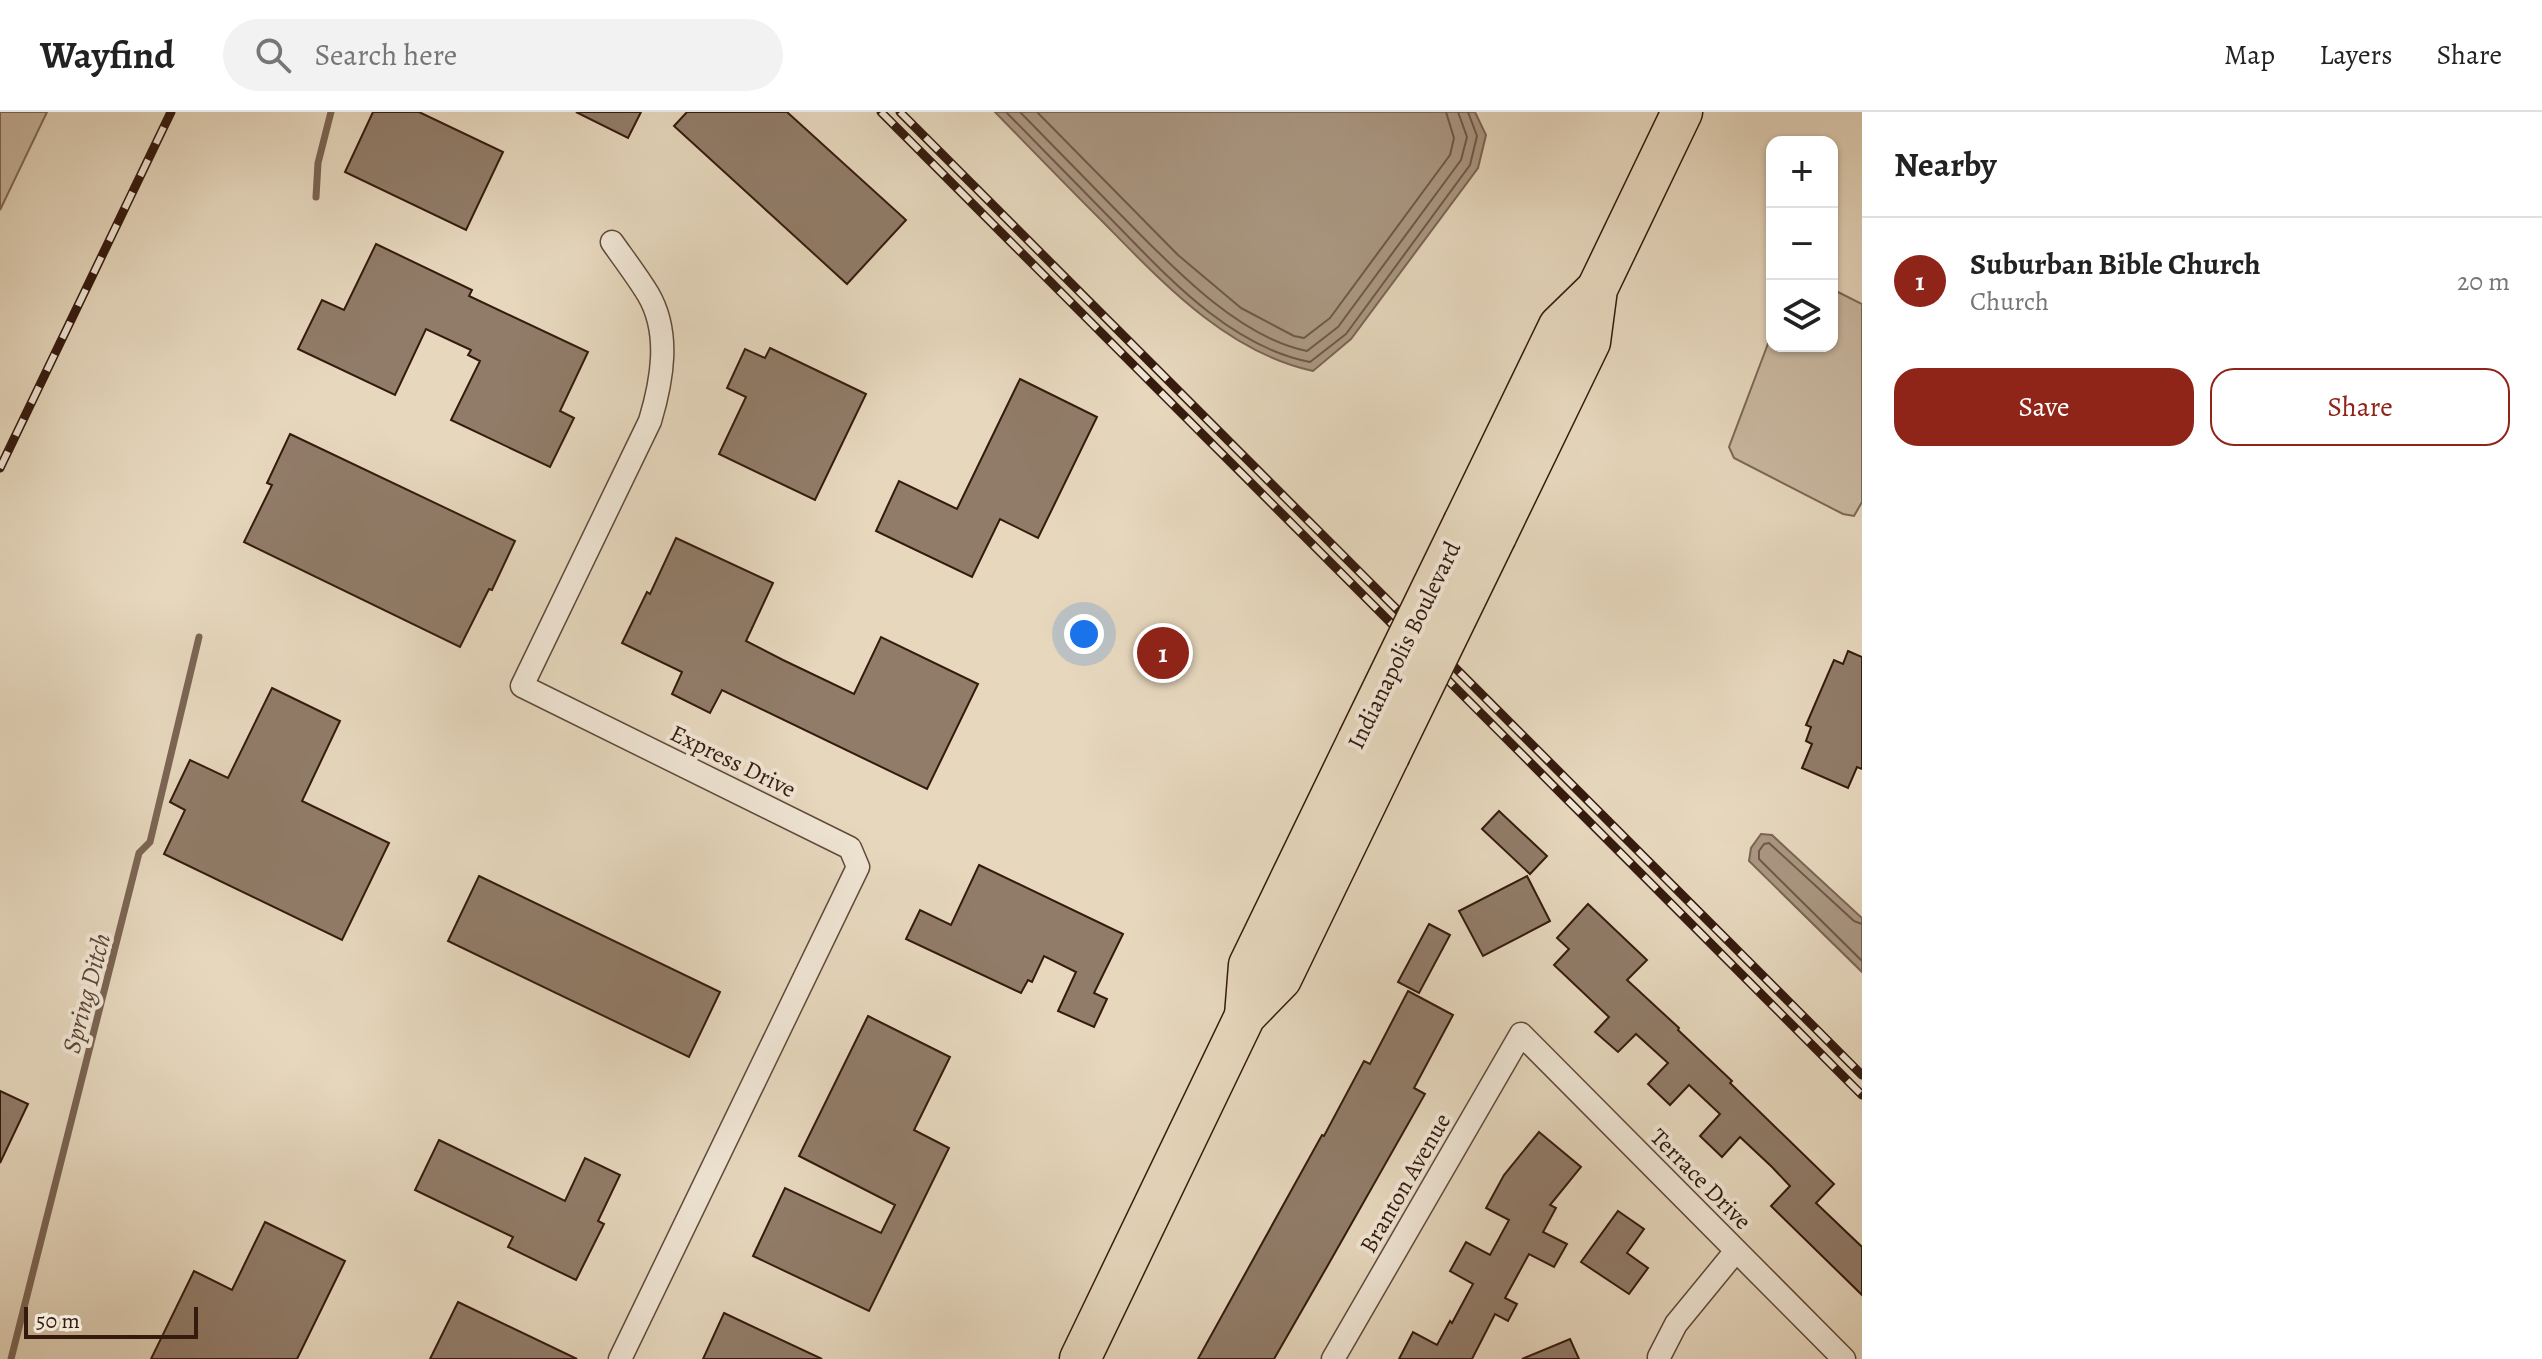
<!DOCTYPE html>
<html lang="en">
<head>
<meta charset="utf-8">
<style>
  body { margin:0; font-family:Alegreya,serif; background:#f2f2f2; color:#222 }
  .controls { position:absolute; right:24px; top:24px; display:grid; overflow:hidden; border-radius:16px; box-shadow:0 2px 6px #0004 }
  .controls button { width:72px; height:72px; display:grid; place-items:center; padding:0; border:0; border-bottom:2px solid #e0e0e0; background:#fff; color:#222; font:40px sans-serif }
  .scale { position:absolute; left:24px; bottom:20px; width:174px; box-sizing:border-box; padding-left:8px; border:4px solid #351a0e; border-top:0; font-size:22px; line-height:28px; white-space:nowrap; color:#351a0e; -webkit-text-stroke:6px #efe5d4; paint-order:stroke }
  .you { position:absolute; left:1084px; top:522px; width:28px; height:28px; margin:-20px; border:6px solid #fff; border-radius:50%; background:#1a73e8; box-shadow:0 0 0 12px #1a73e833 }
  .badge { display:grid; place-items:center; width:52px; height:52px; border-radius:50%; background:#8f2418; color:#fff; font-size:26px; font-weight:700 }
  .pin { position:absolute; translate:-50% -50%; border:4px solid #fff; box-shadow:0 2px 8px #0006 }
  .list { margin:0; padding:0; list-style:none }
  h2 { display:flex; justify-content:space-between; align-items:center; height:104px; margin:0; padding:0 32px; font-size:34px }
  h2 small { font-size:26px; font-weight:400; color:#767676 }
  .list li { display:grid; grid-template-columns:52px 1fr auto; gap:24px; align-items:center; box-sizing:border-box; height:128px; padding:0 32px; border-top:2px solid #e0e0e0 }
  .list b { display:block; font-size:30px; white-space:nowrap }
  .list p { margin:0; font-size:26px; white-space:nowrap; color:#767676 }
  .list em { font-size:26px; font-style:normal; color:#767676 }
  .actions { display:flex; gap:16px; padding:24px 32px }
  .actions a { flex:1; padding:18px 0; border:2px solid #8f2418; border-radius:24px; text-align:center; font-size:28px; color:#8f2418 }
  .actions .main { background:#8f2418; color:#fff }
  .icon { flex:none; width:44px; height:44px; fill:none; stroke:currentColor; stroke-width:2; stroke-linecap:round; stroke-linejoin:round }
  .map { position:relative; flex:none; width:1862px; height:1247px; overflow:hidden }
  header { display:flex; align-items:center; gap:48px; box-sizing:border-box; height:112px; padding:0 40px; background:#fff; border-bottom:2px solid #e0e0e0 }
  header strong { font-size:38px }
  nav { display:flex; gap:44px; margin-inline-start:auto; font-size:28px }
  .search { width:560px; height:72px; background:#f2f2f2; display:flex; align-items:center; gap:20px; box-sizing:border-box; padding:0 28px; border-radius:44px; color:#767676; font-size:30px }
  main { display:flex }
  aside { flex:1; background:#fff }
  .map>svg:first-child { display:block }
  .green { fill:#c8b79f; stroke:#7e6856; stroke-width:2 }
  .water { fill:#aa9782; stroke:#7b6554; stroke-width:2 }
  .lines { fill:none; stroke-linecap:round; stroke-linejoin:round }
  .shore { stroke:#705848; stroke-width:2 }
  .stream { stroke:#7b6554; stroke-width:7 }
  .building { fill:#917c69; stroke:#351a0e; stroke-width:2 }
  .street-casing { stroke:#61493a; stroke-width:25 }
  .highway-casing { stroke:#351a0e; stroke-width:43 }
  .street { stroke:#efe5d4; stroke-width:22 }
  .highway { stroke:#e6d7bd; stroke-width:40 }
  .rail-casing { stroke:#351a0e; stroke-width:9 }
  .rail { stroke:#efe5d4; stroke-width:6; stroke-dasharray:18; stroke-linecap:butt }
  .highway-bridge-casing { stroke:#351a0e; stroke-width:43; stroke-linecap:butt }
  .highway-bridge { stroke:#e6d7bd; stroke-width:40 }
  .labels { text-anchor:middle; stroke-width:8; stroke-linejoin:round; paint-order:stroke }
  .street-label { font-size:24px; fill:#351a0e; stroke:#efe5d4 }
  .water-label { font-size:26px; font-style:italic; fill:#5e4637; stroke:#efe5d4 }
</style>
</head>
<body>
<header>
<strong>Wayfind</strong>
<div class="search"><svg class="icon" aria-label="search" viewBox="0 0 24 24"><circle cx="10" cy="10" r="6"/><path d="M15 15l6 6"/></svg>Search here</div>
<nav><a>Map</a><a>Layers</a><a>Share</a></nav>
</header>
<main>
<div class="map">
<svg width="1862" height="1247" viewBox="0 0 1862 1247">
  <rect width="100%" height="100%" fill="#e6d7bd"/>
  <filter id="stains"><feTurbulence type="fractalNoise" baseFrequency=".0025" numOctaves="4"/><feColorMatrix values="0 0 0 0 .2 0 0 0 0 .09 0 0 0 0 .02 0 0 0 .5 -.17"/></filter>
  <radialGradient id="worn" r=".72"><stop offset=".6" stop-color="#630" stop-opacity="0"/><stop offset="1" stop-color="#630" stop-opacity=".3"/></radialGradient>
  <!-- green -->
  <g class="green">
    <path d="M0 0H47L0 98Z"/>
    <path d="M1832 177 1862 192V390L1854 404 1843 402 1734 346 1729 335 1772 221V234H1832Z"/>
  </g>
  <!-- water -->
  <g class="water">
    <path d="M995 0H1475L1486 23 1478 56 1351 227 1313 259C1226 240 1162 170 1102 109 1066 73 1030 36 995 0Z"/>
    <path d="M1761 722 1772 723 1862 806V860L1749 749 1751 736Z"/>
  </g>
  <g class="lines">
    <!-- shore -->
    <g class="shore">
      <path d="M1006 0C1040 35 1075 70 1109 105 1165 162 1228 234 1310 250L1346 222 1470 53 1477 24 1468 0"/>
      <path d="M1020 0C1051 32 1083 64 1114 96 1164 146 1235 225 1307 239L1338 215 1461 48 1467 25 1458 0"/>
      <path d="M1037 0 1178 143 1241 196 1294 224 1304 226 1330 206 1450 43 1454 26 1446 0"/>
      <path d="M1862 812 1854 809 1769 731 1764 732 1759 739V747L1862 849"/>
    </g>
    <!-- stream -->
    <g class="stream">
      <path d="M316 85 318 51 331 0"/>
      <path d="M11 1247 139 741 150 730 199 525"/>
    </g>
  </g>
  <!-- building -->
  <g class="building">
    <path d="M373 0H419L503 40 466 118 345 60Z"/>
    <path d="M576 0H641L628 26Z"/>
    <path d="M687 0H787L906 108 847 172 674 14Z"/>
    <path d="M376 132 472 178 469 184 588 240 560 299 574 306 550 355 451 308 480 249 468 243 471 238 426 217 395 283 298 237 322 188 344 198Z"/>
    <path d="M770 236 866 282 815 388 719 342 746 285 727 276 745 237 765 246Z"/>
    <path d="M1020 267 1097 305 1038 426 1000 407 972 465 876 419 899 369 957 397Z"/>
    <path d="M290 322 515 429 492 478 489 477 460 535 244 430 272 373 267 371Z"/>
    <path d="M676 426 773 471 746 529 783 548 854 582 881 525 978 572 927 677 722 578 710 601 672 582 682 560 622 531 647 480 650 482Z"/>
    <path d="M1848 539 1862 545V657L1857 655 1848 676 1802 656 1812 632 1806 629 1811 615 1806 613 1834 548 1843 552Z"/>
    <path d="M272 576 340 609 302 689 389 731 342 828 164 742 185 698 170 690 190 648 228 666Z"/>
    <path d="M1499 699 1547 744 1530 762 1482 717Z"/>
    <path d="M979 753 1123 822 1094 881 1107 887 1094 915 1058 899 1076 860 1044 844 1032 870 1028 868 1021 881 906 827 920 798 951 813Z"/>
    <path d="M479 764 720 880 689 945 448 829Z"/>
    <path d="M1527 764 1550 809 1483 844 1459 799Z"/>
    <path d="M1588 792 1647 848 1627 868 1679 916 1678 918 1732 969 1730 971 1834 1072 1816 1091 1862 1135V1183L1771 1094 1790 1074 1772 1055 1740 1025 1722 1045 1700 1024 1720 1002 1689 973 1670 993 1648 972 1668 951 1636 922 1618 940 1595 920 1609 905 1554 853 1569 837 1557 826Z"/>
    <path d="M1429 812 1450 823 1419 881 1398 870Z"/>
    <path d="M1408 879 1453 903 1414 976 1425 982 1328 1153 1274 1247H1198L1322 1023 1324 1024 1364 949 1370 952Z"/>
    <path d="M868 904 950 945 914 1018 949 1036 869 1199 753 1144 785 1076 881 1121 895 1093 799 1044Z"/>
    <path d="M0 979 28 992 0 1051Z"/>
    <path d="M1539 1020 1581 1055 1550 1093 1556 1096 1543 1120 1567 1132 1554 1155 1529 1142 1505 1186 1517 1192 1508 1209 1495 1202 1472 1247H1399L1413 1220 1437 1233 1450 1209 1452 1211 1473 1172 1450 1159 1466 1130 1490 1143 1509 1108 1486 1096 1504 1063Z"/>
    <path d="M439 1028 565 1089 585 1046 620 1063 598 1109 604 1112 576 1168 508 1135 513 1125 415 1078Z"/>
    <path d="M1618 1099 1644 1117 1627 1141 1648 1156 1629 1182 1581 1150Z"/>
    <path d="M265 1110 345 1149 297 1247H151L194 1159 232 1178Z"/>
    <path d="M458 1190 577 1247H430Z"/>
    <path d="M724 1201 822 1247H703Z"/>
    <path d="M1570 1227 1579 1247H1522Z"/>
  </g>
  <g class="lines">
    <defs>
      <g id="street">
        <path d="M612 130C624 147 637 164 648 182 671 221 662 269 650 309L522 574 850 736 858 755 620 1247"/>
        <path d="M1659 1245 1676 1212 1735 1140"/>
        <path d="M1333 1247 1521 922 1844 1247"/>
      </g>
      <g id="highway">
        <path d="M1464 410 1559 214 1597 177"/>
        <path d="M1496 424 1590 230 1597 177 1682 0"/>
        <path d="M1245 904 1249 853 1358 628"/>
        <path d="M1080 1247 1245 904 1281 867 1389 644"/>
      </g>
    </defs>
    <!-- street casing -->
    <use href="#street" class="street-casing"/>
    <!-- highway casing -->
    <use href="#highway" class="highway-casing"/>
    <!-- street -->
    <use href="#street" class="street"/>
    <!-- highway -->
    <use href="#highway" class="highway"/>
    <defs>
      <g id="rail">
        <path d="M881 0 1862 983"/>
        <path d="M900 0 1862 963"/>
        <path d="M0 356 171 0"/>
      </g>
    </defs>
    <!-- rail casing -->
    <use href="#rail" class="rail-casing"/>
    <!-- rail -->
    <use href="#rail" class="rail"/>
    <defs>
      <g id="highway-bridge">
        <path d="M1358 628 1464 410"/>
        <path d="M1389 644 1496 424"/>
      </g>
    </defs>
    <!-- highway-bridge casing -->
    <use href="#highway-bridge" class="highway-bridge-casing"/>
    <!-- highway-bridge -->
    <use href="#highway-bridge" class="highway-bridge"/>
  </g>
  <g class="labels">
    <!-- street labels -->
    <g class="street-label">
      <text transform="translate(1404 533) rotate(-64)" y="8">Indianapolis Boulevard</text>
      <text transform="translate(733 649) rotate(26)" y="8">Express Drive</text>
      <text transform="translate(1701 1067) rotate(45)" y="8">Terrace Drive</text>
      <text transform="translate(1405 1071) rotate(-60)" y="8">Branton Avenue</text>
    </g>
    <!-- water labels -->
    <g class="water-label">
      <text transform="translate(86 881) rotate(-75)" y="9">Spring Ditch</text>
    </g>
  </g>
  <rect width="100%" height="100%" filter="url(#stains)"/>
  <rect width="100%" height="100%" fill="url(#worn)"/>
</svg>
<div class="controls">
<button>+</button>
<button>−</button>
<button><svg class="icon" aria-label="layers" viewBox="0 0 24 24"><path d="M12 4l9 5-9 5-9-5zM3 14l9 5 9-5"/></svg></button>
</div>
<div class="scale">50 m</div>
<div class="you"></div>
<div class="pin badge" style="left:1163px;top:541px">1</div>
</div>
<aside>
<h2>Nearby<small></small></h2>
<ul class="list">
<li><span class="badge">1</span><div><b>Suburban Bible Church</b><p>Church</p></div><em>20 m</em></li>
</ul>
<div class="actions"><a class="main">Save</a><a>Share</a></div>
</aside>
</main>
</body>
</html>
